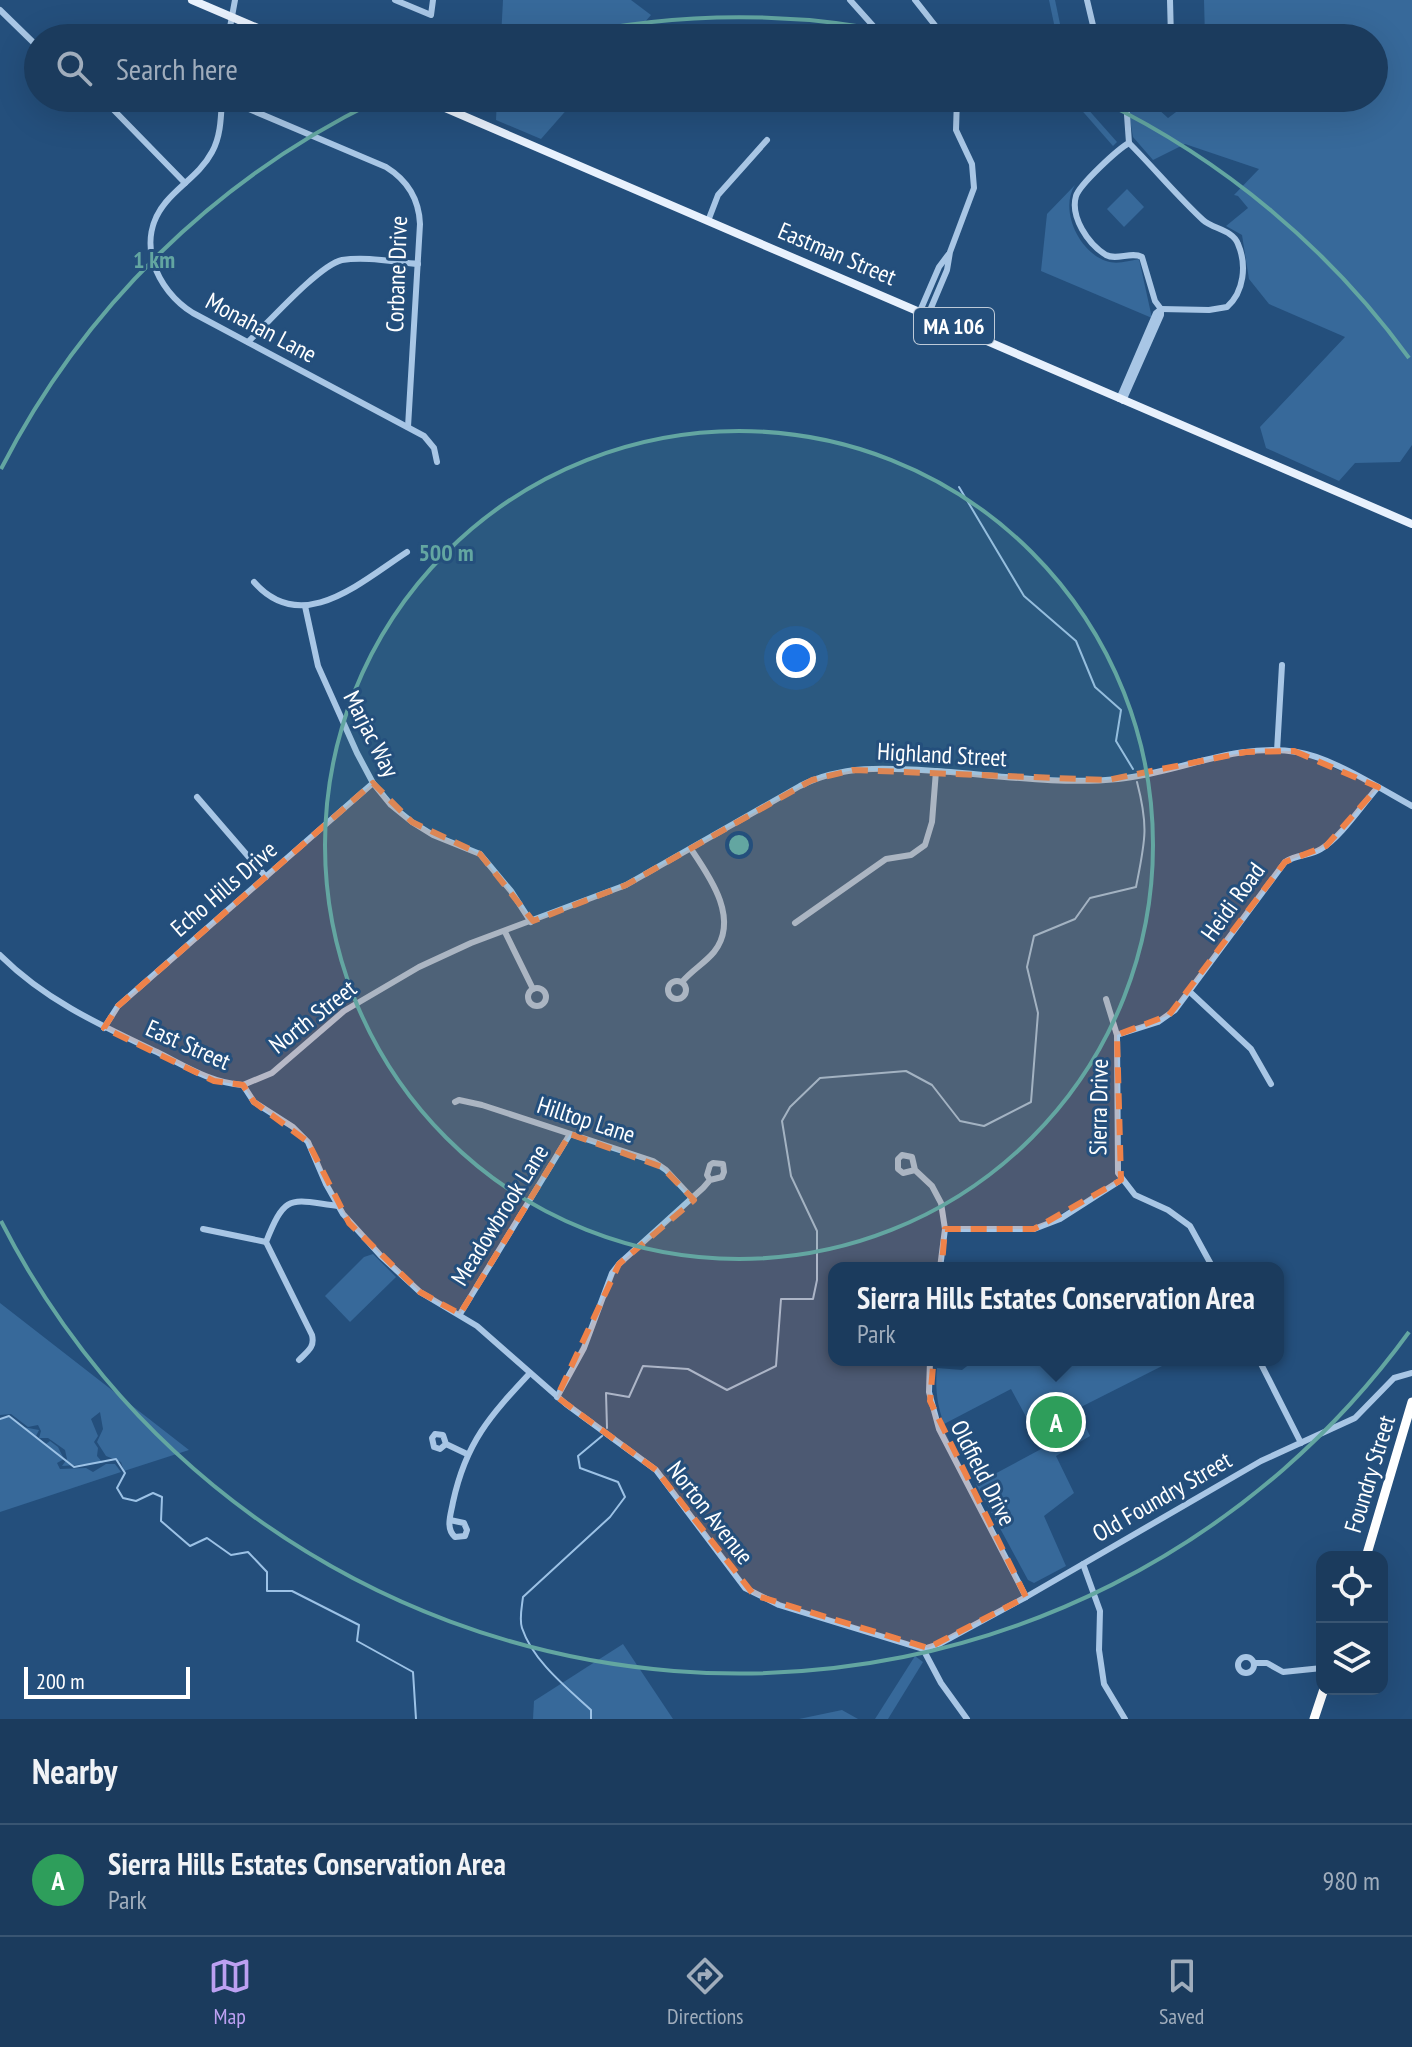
<!DOCTYPE html>
<html lang="en">
<head>
<meta charset="utf-8">
<style>
  body { margin:0; font-family:"PT Sans Narrow",sans-serif; background:#284666; color:#f1f3f6 }
  .controls { position:absolute; right:24px; bottom:24px; display:grid; overflow:hidden; border-radius:16px; box-shadow:0 8px 32px #0002 }
  .controls button { width:72px; height:72px; display:grid; place-items:center; padding:0; border:0; border-bottom:2px solid #395572; background:#1b3b5d; color:#f1f3f6; font:40px sans-serif }
  .scale { position:absolute; left:24px; bottom:20px; width:166px; box-sizing:border-box; padding-left:8px; border:4px solid #fff; border-top:0; font-size:22px; line-height:28px; white-space:nowrap; color:#fff; -webkit-text-stroke:6px #244f7c; paint-order:stroke }
  .you { position:absolute; left:796px; top:658px; width:28px; height:28px; margin:-20px; border:6px solid #fff; border-radius:50%; background:#1a73e8; box-shadow:0 0 0 12px #1a73e833 }
  .badge { display:grid; place-items:center; width:52px; height:52px; border-radius:50%; background:#bca0f2; color:#fff; font-size:26px; font-weight:700 }
  .pin { position:absolute; translate:-50% -50%; border:4px solid #fff; box-shadow:0 2px 8px #0006 }
  .popup { position:absolute; left:828px; top:1262px; width:456px; height:104px; box-sizing:border-box; display:grid; place-content:center; border-radius:16px; background:#1b3b5d; filter:drop-shadow(0 2px 6px #0005); font-size:26px; white-space:nowrap; color:#a0adbc }
  .popup b { font-size:30px; color:#f1f3f6 }
  .popup::after { content:''; position:absolute; left:50%; top:100%; margin-left:-16px; border:16px solid transparent; border-top-color:#1b3b5d }
  .list { margin:0; padding:0; list-style:none }
  h2 { display:flex; justify-content:space-between; align-items:center; height:104px; margin:0; padding:0 32px; font-size:34px }
  h2 small { font-size:26px; font-weight:400; color:#a0adbc }
  .list li { display:grid; grid-template-columns:52px 1fr auto; gap:24px; align-items:center; box-sizing:border-box; height:112px; padding:0 32px; border-top:2px solid #395572 }
  .list b { display:block; font-size:30px; white-space:nowrap }
  .list p { margin:0; font-size:26px; white-space:nowrap; color:#a0adbc }
  .list em { font-size:26px; font-style:normal; color:#a0adbc }
  .icon { flex:none; width:44px; height:44px; fill:none; stroke:currentColor; stroke-width:2; stroke-linecap:round; stroke-linejoin:round }
  .map { position:relative; flex:none; width:1412px; height:1719px; overflow:hidden }
  .search { position:absolute; background:#1b3b5d; box-shadow:0 8px 32px #0002; left:24px; right:24px; top:24px; height:88px; display:flex; align-items:center; gap:20px; box-sizing:border-box; padding:0 28px; border-radius:44px; color:#a0adbc; font-size:30px }
  .sheet { height:216px; background:#1b3b5d }
  nav { display:flex; justify-content:space-around; align-items:center; box-sizing:border-box; height:112px; border-top:2px solid #395572; background:#1b3b5d; font-size:22px; color:#a0adbc }
  nav a { display:grid; justify-items:center; gap:4px }
  nav .on { color:#bca0f2 }
  .map>svg:first-child { display:block }
  .green { fill:#37699a }
  .lines { fill:none; stroke-linecap:round; stroke-linejoin:round }
  .stream { stroke:#9cc2e6; stroke-width:2 }
  .minor { stroke:#a8c6e5; stroke-width:6 }
  .major { stroke:#e8f1fd; stroke-width:8 }
  .highway { stroke:#fff; stroke-width:9 }
  .marked { fill:#ee8249; fill-opacity:0.2; stroke:#ee8249; stroke-width:6; stroke-dasharray:16 10; stroke-linejoin:round }
  .ring { fill:none; stroke:#63a6a1; stroke-width:4 }
  .labels { text-anchor:middle; stroke-width:6; stroke-linejoin:round; paint-order:stroke }
  .shield { fill:#244f7c; stroke:#bdcad8; stroke-width:2 }
  .shield-label { font-size:22px; font-weight:bold; fill:#fff }
  .street-label { font-size:24px; fill:#fff; stroke:#244f7c }
  .centre { fill:#63a6a1; stroke:#244f7c; stroke-width:4 }
  .ring-label { font-size:24px; text-anchor:middle; font-weight:bold; fill:#63a6a1; stroke:#244f7c; stroke-width:6; stroke-linejoin:round; paint-order:stroke }
</style>
</head>
<body>
<div class="map">
<svg width="1412" height="1719" viewBox="0 0 1412 1719">
  <rect width="100%" height="100%" fill="#244f7c"/>
  <!-- green -->
  <g class="green">
    <path d="M503 0H631L651 15 631 38H501Z"/>
    <path d="M1049 0H1055L1063 38H1057Z"/>
    <path d="M1204 0H1412V445L1400 462 1355 463 1339 481 1266 448 1260 427 1345 337 1269 304 1249 279 1242 235 1226 226 1248 208 1238 196 1234 195 1259 169 1185 144 1153 160 1133 137 1128 108 1137 98H1146L1168 118 1195 98H1374V38H1205Z"/>
    <path d="M497 98H577L541 139 496 120Z"/>
    <path d="M1071 98H1078L1117 142 1113 146Z"/>
    <path d="M1075 185C1059 210 1079 252 1106 261 1117 265 1128 261 1139 259L1152 318 1041 271 1047 214Z"/>
    <path d="M1127 189 1144 207 1124 227 1107 209Z"/>
    <path d="M373 1254 396 1277 350 1322 325 1296 364 1257Z"/>
    <path d="M0 1303 189 1450 124 1471 121 1462 106 1456 97 1442 103 1429 100 1412 91 1419 98 1436 94 1442 98 1448 97 1456 103 1463 62 1466 67 1459 65 1450 48 1438H39L41 1431 38 1425 28 1427 11 1414 0 1415Z"/>
    <path d="M975 1360 1172 1361 1077 1409 1090 1436 1056 1456 1074 1493 1044 1516 1066 1566 1034 1583 1028 1580 976 1484 1043 1448 1011 1389 944 1424C937 1405 935 1388 937 1368L962 1370Z"/>
    <path d="M8 1416 23 1427 39 1430 36 1436 46 1444 50 1441 58 1447 64 1459 57 1463 60 1469 86 1468 93 1472 106 1464H115L121 1472 0 1512V1420Z"/>
    <path d="M623 1644 673 1719H533L534 1701Z"/>
    <path d="M915 1656 923 1662 888 1719H875Z"/>
    <path d="M842 1710 858 1719H799Z"/>
  </g>
  <g class="lines">
    <!-- stream -->
    <g class="stream">
      <path d="M959 487 1024 596 1076 641 1095 687 1121 710 1116 741 1133 769"/>
      <path d="M0 1419 9 1416 74 1467 116 1459 125 1473 117 1488 123 1498 136 1501 153 1493 162 1497 161 1521 190 1546 207 1538 231 1555 248 1552 267 1572V1591H292L359 1625 357 1641 413 1672 416 1719"/>
      <path d="M607 1428 606 1393 629 1397 643 1366 688 1369 727 1390 776 1366 781 1299H813L817 1280V1231L791 1176 782 1121 790 1107 820 1078 906 1071 932 1085 960 1121 984 1126 1031 1102 1038 1013 1027 967 1034 936 1075 919 1090 898 1136 887C1145 841 1149 828 1137 782"/>
      <path d="M591 1719V1710C566 1687 533 1661 522 1628 519 1619 522 1606 523 1597L610 1517 625 1497 618 1482 580 1468 578 1456 602 1436"/>
    </g>
    <!-- minor -->
    <g class="minor">
      <path d="M395 0 431 15 433 0"/>
      <path d="M850 0 884 38"/>
      <path d="M915 0 945 38"/>
      <path d="M1087 0 1096 38"/>
      <path d="M1170 0 1171 38"/>
      <path d="M0 10 38 47"/>
      <path d="M228 38 235 0"/>
      <path d="M102 98 185 183"/>
      <path d="M222 98C221 116 221 136 212 152 201 173 180 185 166 202 134 240 156 290 193 313L424 436 434 448 437 462"/>
      <path d="M223 98 386 167C407 180 419 199 420 224L408 427"/>
      <path d="M1122 98 1126 101 1129 143"/>
      <path d="M1129 143C1154 168 1177 196 1203 220 1213 229 1233 230 1238 244 1247 265 1244 292 1227 307L1209 310 1161 309"/>
      <path d="M1129 143C1118 149 1080 184 1076 196 1070 217 1088 244 1106 255 1117 261 1131 251 1142 257L1155 301 1161 309"/>
      <path d="M708 221 718 195 767 140"/>
      <path d="M920 311 939 267 948 255"/>
      <path d="M928 315 947 270 950 252 974 188 972 164 956 130 957 98"/>
      <path d="M248 342C267 324 319 265 342 260 366 256 394 262 418 264"/>
      <path d="M1119 399 1156 313 1161 309"/>
      <path d="M1123 401 1161 315V309"/>
      <path d="M254 582C302 637 362 581 407 552"/>
      <path d="M305 606 318 666 357 753 373 783 391 805 412 822 433 835 480 854 511 891 531 922"/>
      <path d="M1277 751 1282 665"/>
      <path d="M197 797 266 877"/>
      <path d="M795 923 886 859 911 855 925 845 932 822 936 771"/>
      <path d="M505 932 533 989"/>
      <path d="M0 955C45 1000 100 1025 157 1052 185 1066 211 1083 243 1085L254 1102 293 1127 308 1142 326 1184 343 1214 381 1256 420 1292 477 1326 566 1404 656 1470 745 1588 779 1605 923 1649 941 1683 967 1719"/>
      <circle cx="677" cy="990" r="9"/>
      <path d="M682 982C692 970 705 963 714 952 740 919 710 877 691 849"/>
      <circle cx="537" cy="997" r="9"/>
      <path d="M1190 992 1251 1049 1271 1084"/>
      <path d="M1106 999 1117 1035 1118 1173 1135 1195 1168 1210 1190 1226 1213 1268"/>
      <path d="M104 1028 118 1006 373 783"/>
      <path d="M1117 1035 1158 1022 1175 1010 1285 862C1297 854 1310 856 1321 849 1341 837 1362 805 1378 787"/>
      <path d="M243 1085 272 1073 344 1011 419 967 471 943 626 885 800 786C843 764 890 768 937 771 995 775 1060 785 1118 779 1178 773 1236 742 1297 752 1331 757 1381 789 1412 806"/>
      <path d="M455 1102 459 1100 482 1105 653 1161 666 1170 692 1198"/>
      <path d="M915 1170 903 1173 898 1169V1159L902 1155 912 1157 915 1170 932 1186 941 1203 945 1229 940 1268"/>
      <path d="M203 1229 266 1242 312 1335C315 1347 308 1351 299 1360"/>
      <path d="M945 1229H1034L1060 1219 1121 1180"/>
      <path d="M266 1242C286 1192 290 1200 338 1206"/>
      <path d="M460 1314 570 1134"/>
      <path d="M930 1360 929 1392 939 1429 1026 1597"/>
      <path d="M1259 1360 1301 1443"/>
      <path d="M557 1397 584 1348 612 1273 619 1264 703 1188 710 1180 707 1175 710 1165 713 1163 723 1164 724 1172 722 1177 710 1180"/>
      <path d="M446 1444 440 1449 434 1447 432 1438 435 1434 443 1435 446 1444 467 1454"/>
      <path d="M450 1520 464 1523 467 1530 465 1536 455 1537C445 1528 451 1514 453 1502 466 1442 490 1416 530 1373"/>
      <path d="M1083 1564 1100 1611 1099 1650 1104 1684 1125 1719"/>
      <path d="M923 1649 939 1644 1026 1597 1261 1461 1355 1418 1394 1378 1412 1373"/>
      <circle cx="1246" cy="1665" r="8"/>
      <path d="M1254 1663H1267L1283 1672 1322 1668"/>
    </g>
    <!-- major -->
    <g class="major">
      <path d="M192 0 281 38"/>
      <path d="M422 98 1412 524"/>
    </g>
    <!-- highway -->
    <g class="highway">
      <path d="M1366 1557 1412 1402"/>
      <path d="M1314 1719 1324 1689"/>
    </g>
  </g>
  <!-- marked area -->
  <path class="marked" d="M1294 751 1378 787 1326 846 1285 862 1169 1015 1117 1035 1121 1180 1034 1229H945L930 1401 1026 1597 928 1648 754 1595 656 1470 557 1397 619 1264 694 1200 662 1167 570 1134 460 1314 420 1292 349 1223 308 1142 254 1102 243 1085 214 1081 104 1028 118 1006 373 783 412 822 480 854 533 921 626 885 812 780 853 770 1107 780 1246 752Z"/>
  <!-- distance rings -->
  <circle cx="739" cy="845" r="414" fill="#63a6a1" fill-opacity=".12"/>
  <g class="ring">
    <circle cx="739" cy="845" r="414"/>
    <path d="M1409 1332A828 828 0 0 1 1 1221M1 469A828 828 0 0 1 376 101M560 37A828 828 0 0 1 918 37M1102 101A828 828 0 0 1 1409 358"/>
  </g>
  <g class="labels">
    <!-- shield labels -->
    <rect class="shield" x="914" y="308" width="80" height="36" rx="6"/>
    <g class="shield-label">
      <text x="954" y="334">MA 106</text>
    </g>
    <!-- street labels -->
    <g class="street-label">
      <text transform="translate(837 254) rotate(23)" y="8">Eastman Street</text>
      <text transform="translate(397 274) rotate(-88)" y="8">Corbane Drive</text>
      <text transform="translate(261 328) rotate(28)" y="8">Monahan Lane</text>
      <text transform="translate(371 734) rotate(63)" y="8">Marjac Way</text>
      <text transform="translate(942 755) rotate(3)" y="8">Highland Street</text>
      <text transform="translate(224 889) rotate(-41)" y="8">Echo Hills Drive</text>
      <text transform="translate(1233 902) rotate(-54)" y="8">Heidi Road</text>
      <text transform="translate(313 1017) rotate(-38)" y="8">North Street</text>
      <text transform="translate(188 1045) rotate(24)" y="8">East Street</text>
      <text transform="translate(1099 1107) rotate(-89)" y="8">Sierra Drive</text>
      <text transform="translate(586 1120) rotate(18)" y="8">Hilltop Lane</text>
      <text transform="translate(500 1215) rotate(-58)" y="8">Meadowbrook Lane</text>
      <text transform="translate(983 1473) rotate(63)" y="8">Oldfield Drive</text>
      <text transform="translate(1370 1474) rotate(-73)" y="8">Foundry Street</text>
      <text transform="translate(1162 1497) rotate(-30)" y="8">Old Foundry Street</text>
      <text transform="translate(710 1513) rotate(52)" y="8">Norton Avenue</text>
    </g>
  </g>
  <circle cx="739" cy="845" r="12" class="centre"/>
  <g class="ring-label">
    <text x="154" y="268">1 km</text>
    <text x="446" y="561">500 m</text>
  </g>
</svg>
<div class="controls">
<button><svg class="icon" aria-label="locate" viewBox="0 0 24 24"><circle cx="12" cy="12" r="6"/><path d="M12 2v4M12 18v4M2 12h4M18 12h4"/></svg></button>
<button><svg class="icon" aria-label="layers" viewBox="0 0 24 24"><path d="M12 4l9 5-9 5-9-5zM3 14l9 5 9-5"/></svg></button>
</div>
<div class="scale">200 m</div>
<div class="you"></div>
<div class="pin badge" style="left:1056px;top:1422px;background:#2e9e5b">A</div>
<div class="popup"><b>Sierra Hills Estates Conservation Area</b>Park</div>
<div class="search"><svg class="icon" aria-label="search" viewBox="0 0 24 24"><circle cx="10" cy="10" r="6"/><path d="M15 15l6 6"/></svg>Search here</div>
</div>
<section class="sheet">
<h2>Nearby<small></small></h2>
<ul class="list">
<li><span class="badge" style="background:#2e9e5b">A</span><div><b>Sierra Hills Estates Conservation Area</b><p>Park</p></div><em>980 m</em></li>
</ul>
</section>
<nav>
<a class="on"><svg class="icon" aria-label="map" viewBox="0 0 24 24"><path d="M3 6l6-2 6 2 6-2v14l-6 2-6-2-6 2zM9 4v14M15 6v14"/></svg>Map</a>
<a><svg class="icon" aria-label="directions" viewBox="0 0 24 24"><path d="M12 3l9 9-9 9-9-9zM9 14v-3h6M13 9l2 2-2 2"/></svg>Directions</a>
<a><svg class="icon" aria-label="saved" viewBox="0 0 24 24"><path d="M7 4h10v16l-5-4-5 4z"/></svg>Saved</a>
</nav>
</body>
</html>
